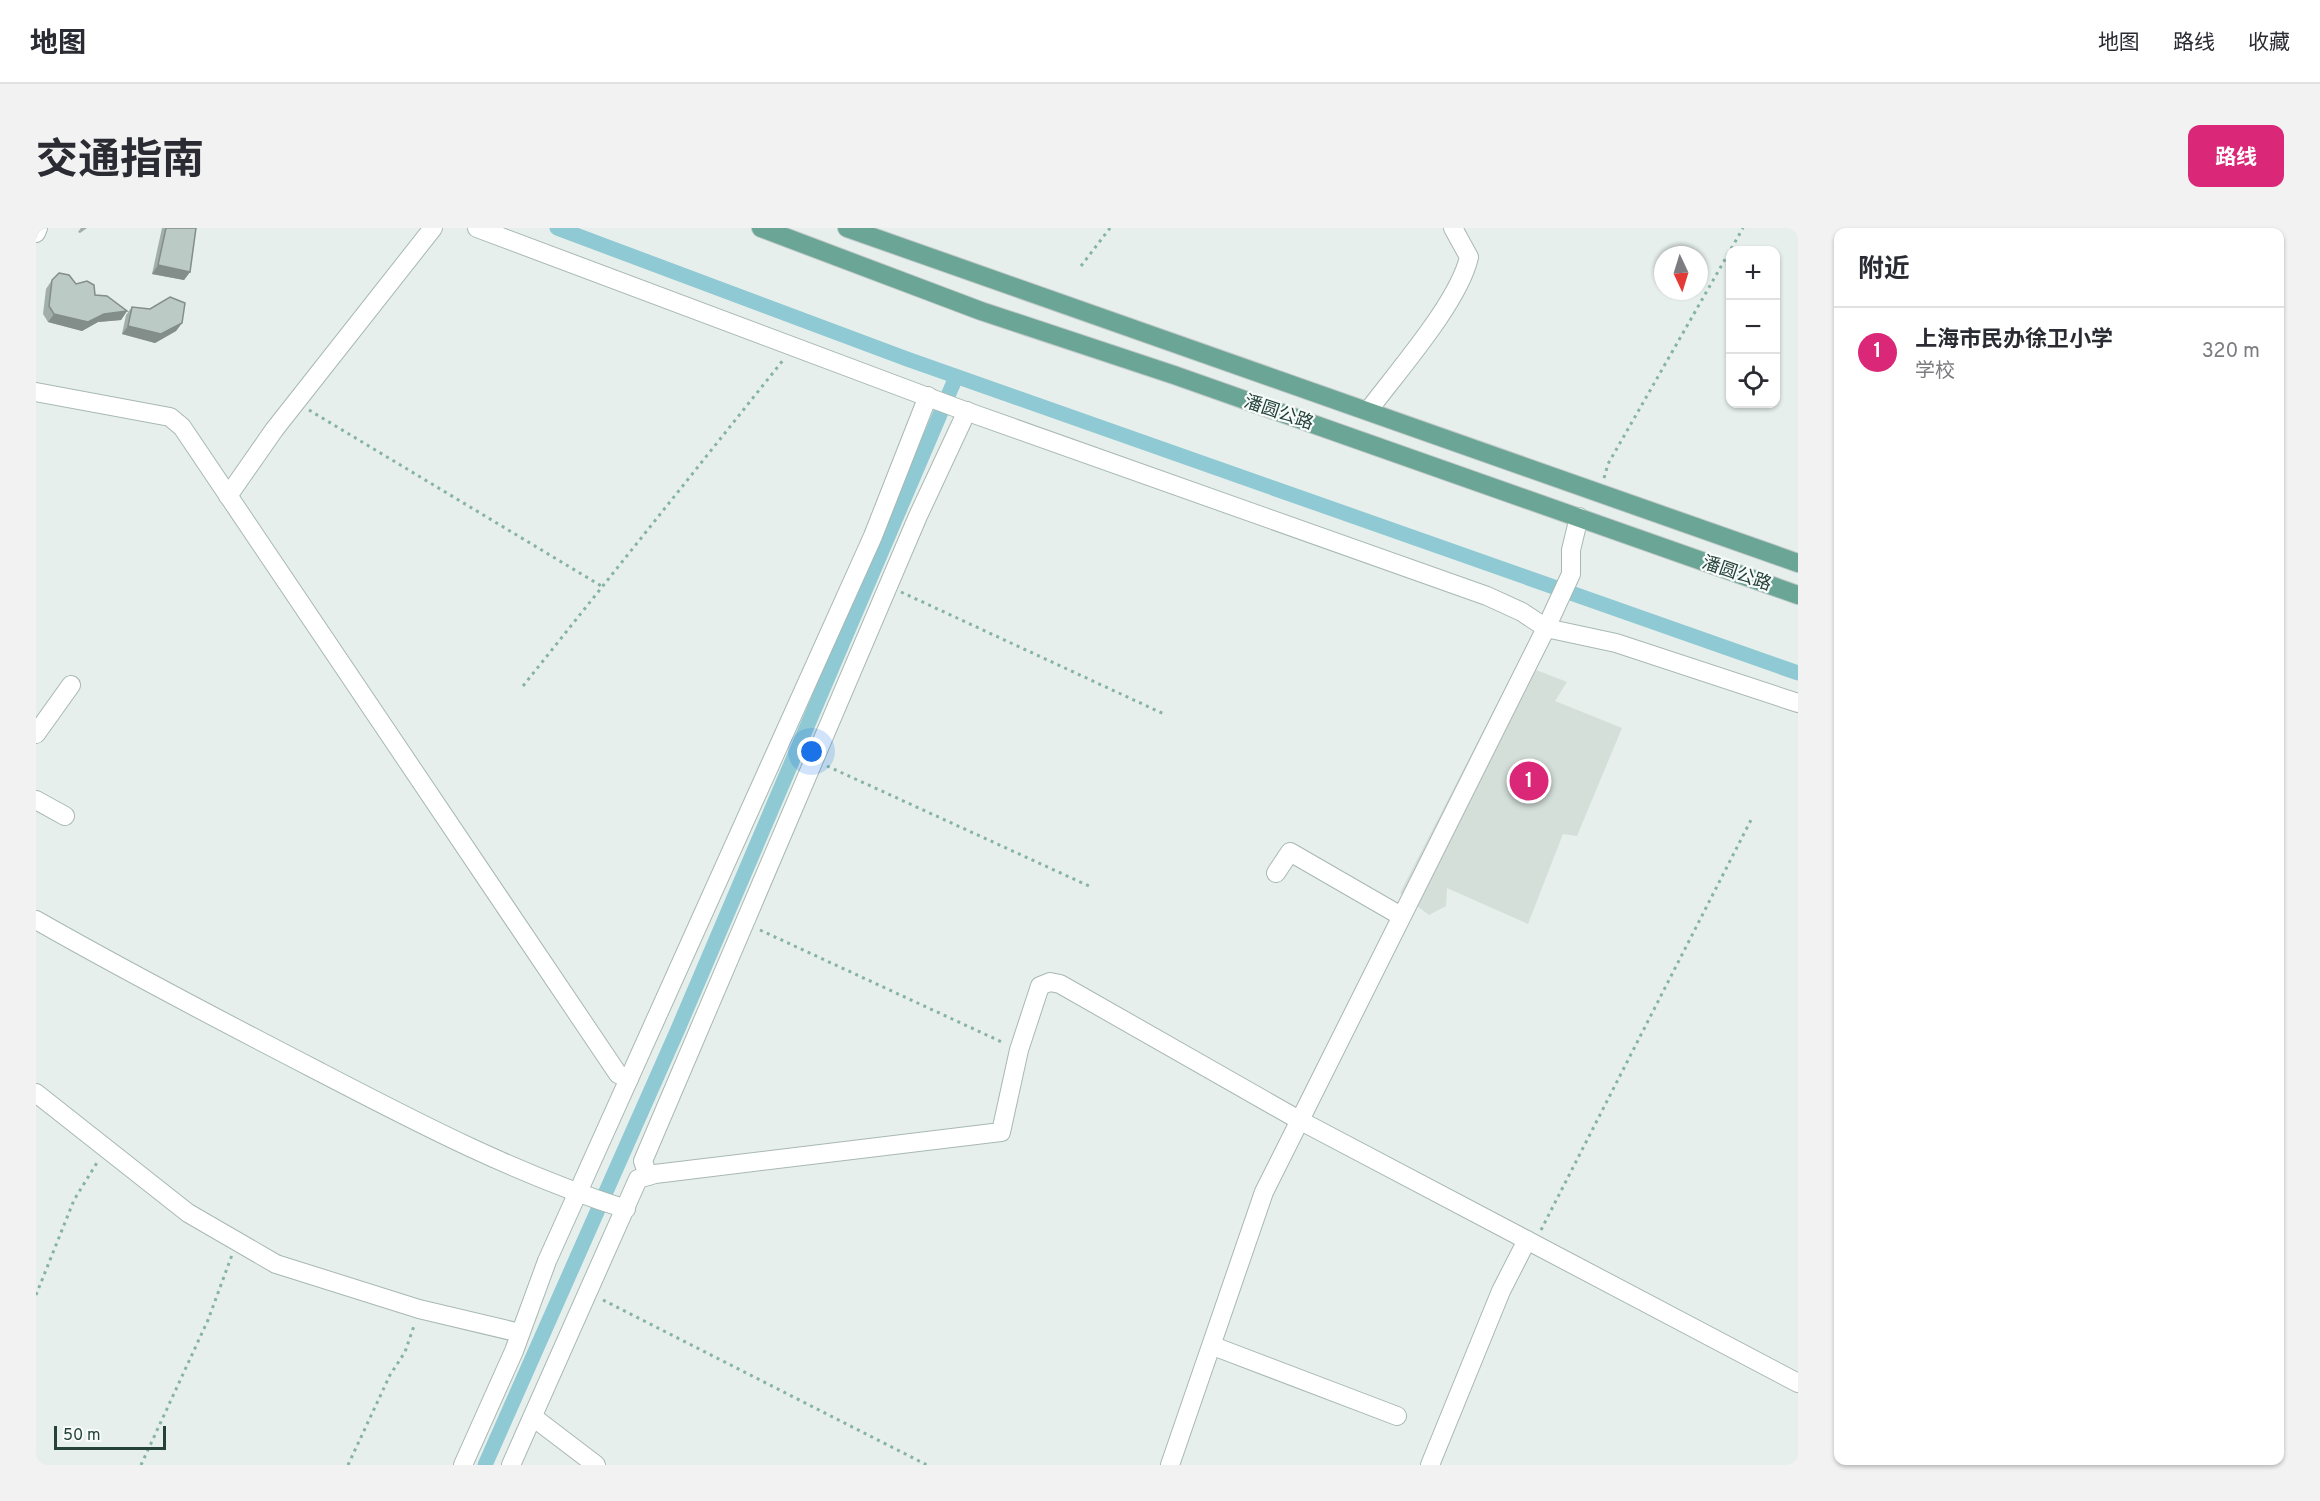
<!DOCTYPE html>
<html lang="zh">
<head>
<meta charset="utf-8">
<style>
  body { margin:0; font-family:Overpass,"Noto Sans SC",sans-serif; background:#f2f2f3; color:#2b2b33 }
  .controls { position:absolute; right:18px; top:18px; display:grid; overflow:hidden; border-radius:12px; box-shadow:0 2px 4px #0004 }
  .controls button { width:54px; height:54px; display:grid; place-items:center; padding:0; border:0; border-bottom:2px solid #e1e1e2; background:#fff; color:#2b2b33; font:30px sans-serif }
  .compass { position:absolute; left:1618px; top:18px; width:54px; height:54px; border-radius:50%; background:#fff; box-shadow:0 2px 4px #0004; rotate:176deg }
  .scale { position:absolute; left:18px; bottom:15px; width:112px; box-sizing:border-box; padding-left:6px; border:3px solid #24423a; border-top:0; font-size:16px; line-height:21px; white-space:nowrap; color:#24423a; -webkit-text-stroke:4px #f7fbf9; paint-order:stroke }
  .you { position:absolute; left:776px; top:524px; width:21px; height:21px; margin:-15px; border:4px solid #fff; border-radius:50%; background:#1a73e8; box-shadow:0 0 0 9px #1a73e833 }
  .badge { display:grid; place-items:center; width:39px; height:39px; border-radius:50%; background:#db2777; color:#fff; font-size:20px; font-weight:700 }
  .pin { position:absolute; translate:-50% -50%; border:3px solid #fff; box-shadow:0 2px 6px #0006 }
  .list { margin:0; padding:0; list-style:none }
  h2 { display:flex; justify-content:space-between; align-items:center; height:78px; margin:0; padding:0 24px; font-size:26px }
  h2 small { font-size:20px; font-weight:400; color:#7c7c81 }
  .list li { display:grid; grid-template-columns:39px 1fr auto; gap:18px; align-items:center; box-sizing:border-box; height:90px; padding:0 24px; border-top:2px solid #e1e1e2 }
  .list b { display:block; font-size:22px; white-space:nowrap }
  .list p { margin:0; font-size:20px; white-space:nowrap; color:#7c7c81 }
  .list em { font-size:20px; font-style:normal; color:#7c7c81 }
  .icon { flex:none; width:33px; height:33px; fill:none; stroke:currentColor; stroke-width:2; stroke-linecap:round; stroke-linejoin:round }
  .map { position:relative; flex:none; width:1762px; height:1237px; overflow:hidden; border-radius:12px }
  header { display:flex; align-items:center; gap:36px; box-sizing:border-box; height:84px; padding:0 30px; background:#fff; border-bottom:2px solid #e1e1e2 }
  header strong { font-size:28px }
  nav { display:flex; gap:33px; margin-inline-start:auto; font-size:21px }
  .intro { display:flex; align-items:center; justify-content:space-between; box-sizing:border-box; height:144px; padding:0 36px }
  h1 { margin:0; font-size:42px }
  .button { padding:15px 27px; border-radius:12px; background:#db2777; color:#fff; font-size:21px; font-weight:700 }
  main { display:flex; gap:36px; padding:0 36px }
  aside { flex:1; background:#fff; border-radius:12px; box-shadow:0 2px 4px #0004 }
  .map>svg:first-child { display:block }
  .built { fill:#d4dfda }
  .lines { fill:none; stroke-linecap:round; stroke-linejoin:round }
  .canal { stroke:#8ec9d4; stroke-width:15 }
  .minor-casing { stroke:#a8b8b2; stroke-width:20 }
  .major-casing { stroke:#c2cac8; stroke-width:20 }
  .path { stroke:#86b3a5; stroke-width:3; stroke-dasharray:3 4.5; stroke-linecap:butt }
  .minor { stroke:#fff; stroke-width:18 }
  .major { stroke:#6aa596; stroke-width:18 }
  .wall { fill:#a1aea9 }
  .shaded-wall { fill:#838d89 }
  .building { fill:#bbcac4; stroke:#838d89; stroke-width:1.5 }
  .labels { text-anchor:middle; stroke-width:4.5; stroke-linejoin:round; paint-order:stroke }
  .street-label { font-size:18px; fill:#24423a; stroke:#f7fbf9 }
</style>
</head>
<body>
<header>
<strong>地图</strong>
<nav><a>地图</a><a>路线</a><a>收藏</a></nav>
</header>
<div class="intro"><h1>交通指南</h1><a class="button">路线</a></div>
<main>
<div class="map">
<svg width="1762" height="1237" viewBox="0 0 1762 1237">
  <rect width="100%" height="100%" fill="#e6efeb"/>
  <!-- built -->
  <path class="built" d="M1482 435 1531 454 1519 473 1586 500 1541 608 1527 606 1492 696 1411 660 1410 678 1393 687 1364 665Z"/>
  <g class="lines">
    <!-- canal -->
    <g class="canal">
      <path d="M521 0 871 131 1762 445"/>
      <path d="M449 1237 642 801 920 149"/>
    </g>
    <defs>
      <g id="minor">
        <path d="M441 0 921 180 1451 368 1486 384 1510 400 1580 415 1762 475"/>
        <path d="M0 5 2 0"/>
        <path d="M0 164 134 189 146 199 582 846 593 851"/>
        <path d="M1332 183C1361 144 1423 74 1433 29L1417 0"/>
        <path d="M192 268 238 202 397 0"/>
        <path d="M0 506 35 457"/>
        <path d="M0 572 29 588"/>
        <path d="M1240 645 1254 624 1365 688"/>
        <path d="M0 692C93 745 189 795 284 844 384 896 482 947 590 981"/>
        <path d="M0 865 152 985 240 1036 383 1081 484 1105"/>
        <path d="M612 948 607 933 882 288 931 183"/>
        <path d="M1177 1118 1361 1188"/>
        <path d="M497 1189 560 1237"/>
        <path d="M427 1237 478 1123 511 1033 837 308 892 168"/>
        <path d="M475 1237 602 951 619 946 965 904 983 822 1004 758 1014 754 1024 756 1263 892 1762 1155"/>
        <path d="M1134 1237 1228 964 1510 400 1535 346V322L1543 289"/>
        <path d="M1394 1237 1465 1063 1491 1012"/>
      </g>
      <g id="major">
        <path d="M725 0 945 83 1138 147 1762 367"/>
        <path d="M811 0 1762 335"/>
      </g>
    </defs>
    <!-- minor casing -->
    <use href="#minor" class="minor-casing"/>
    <!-- major casing -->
    <use href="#major" class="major-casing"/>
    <!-- path -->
    <g class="path">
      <path d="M1045 38 1074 0"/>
      <path d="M273 182 567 359"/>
      <path d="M1568 250 1572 236 1707 0"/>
      <path d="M865 364 1128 486"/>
      <path d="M487 458 748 131"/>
      <path d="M791 538 1053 658"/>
      <path d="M724 702 968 815"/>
      <path d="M1505 1002 1716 590"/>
      <path d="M0 1067 38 972 62 933"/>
      <path d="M567 1072 891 1237"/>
      <path d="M105 1237 172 1092 196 1027"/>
      <path d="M312 1237 354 1147 369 1124 379 1095"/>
    </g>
    <!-- minor -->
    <use href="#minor" class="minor"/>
    <!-- major -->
    <use href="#major" class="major"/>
  </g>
  <!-- wall -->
  <g class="wall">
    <path d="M45 0H51L44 5 42 4Z"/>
    <path d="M126 0H160L154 44 148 52 116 46Z"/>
    <path d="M16 52 40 56 91 83 85 92 62 94 46 103 12 94 7 86 10 61Z"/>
    <path d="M96 79 146 95 140 103 119 115 86 106 90 87Z"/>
  </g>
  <!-- shaded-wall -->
  <g class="shaded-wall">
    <path d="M122 37 154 44 148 52 116 46Z"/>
    <path d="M91 83 85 92 62 94 46 103 12 94 18 86H68Z"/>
    <path d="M146 95 140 103 119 115 86 106 92 98Z"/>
  </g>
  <!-- building -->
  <g class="building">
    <path d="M130 0H160L154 44 122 37Z"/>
    <path d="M23 45 33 47 40 56 51 53 58 57 59 67 71 68 91 83 68 86 52 94 18 86 13 78 16 52Z"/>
    <path d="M134 69 149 75 146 95 125 106 92 98 96 79 114 81Z"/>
  </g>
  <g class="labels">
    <!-- street labels -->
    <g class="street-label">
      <text transform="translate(1243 184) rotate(19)" y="6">潘圆公路</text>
      <text transform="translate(1701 345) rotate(19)" y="6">潘圆公路</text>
    </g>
  </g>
</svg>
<div class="controls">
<button>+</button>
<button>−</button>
<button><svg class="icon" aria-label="locate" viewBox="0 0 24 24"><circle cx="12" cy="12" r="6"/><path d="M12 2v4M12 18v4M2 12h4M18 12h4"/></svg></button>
</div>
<svg class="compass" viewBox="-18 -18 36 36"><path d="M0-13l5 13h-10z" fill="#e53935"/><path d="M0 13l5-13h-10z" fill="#7c7c81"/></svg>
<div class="scale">50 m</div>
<div class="you"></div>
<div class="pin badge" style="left:1493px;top:553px">1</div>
</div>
<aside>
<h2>附近<small></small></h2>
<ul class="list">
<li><span class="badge">1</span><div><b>上海市民办徐卫小学</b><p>学校</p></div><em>320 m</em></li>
</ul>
</aside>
</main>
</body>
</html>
